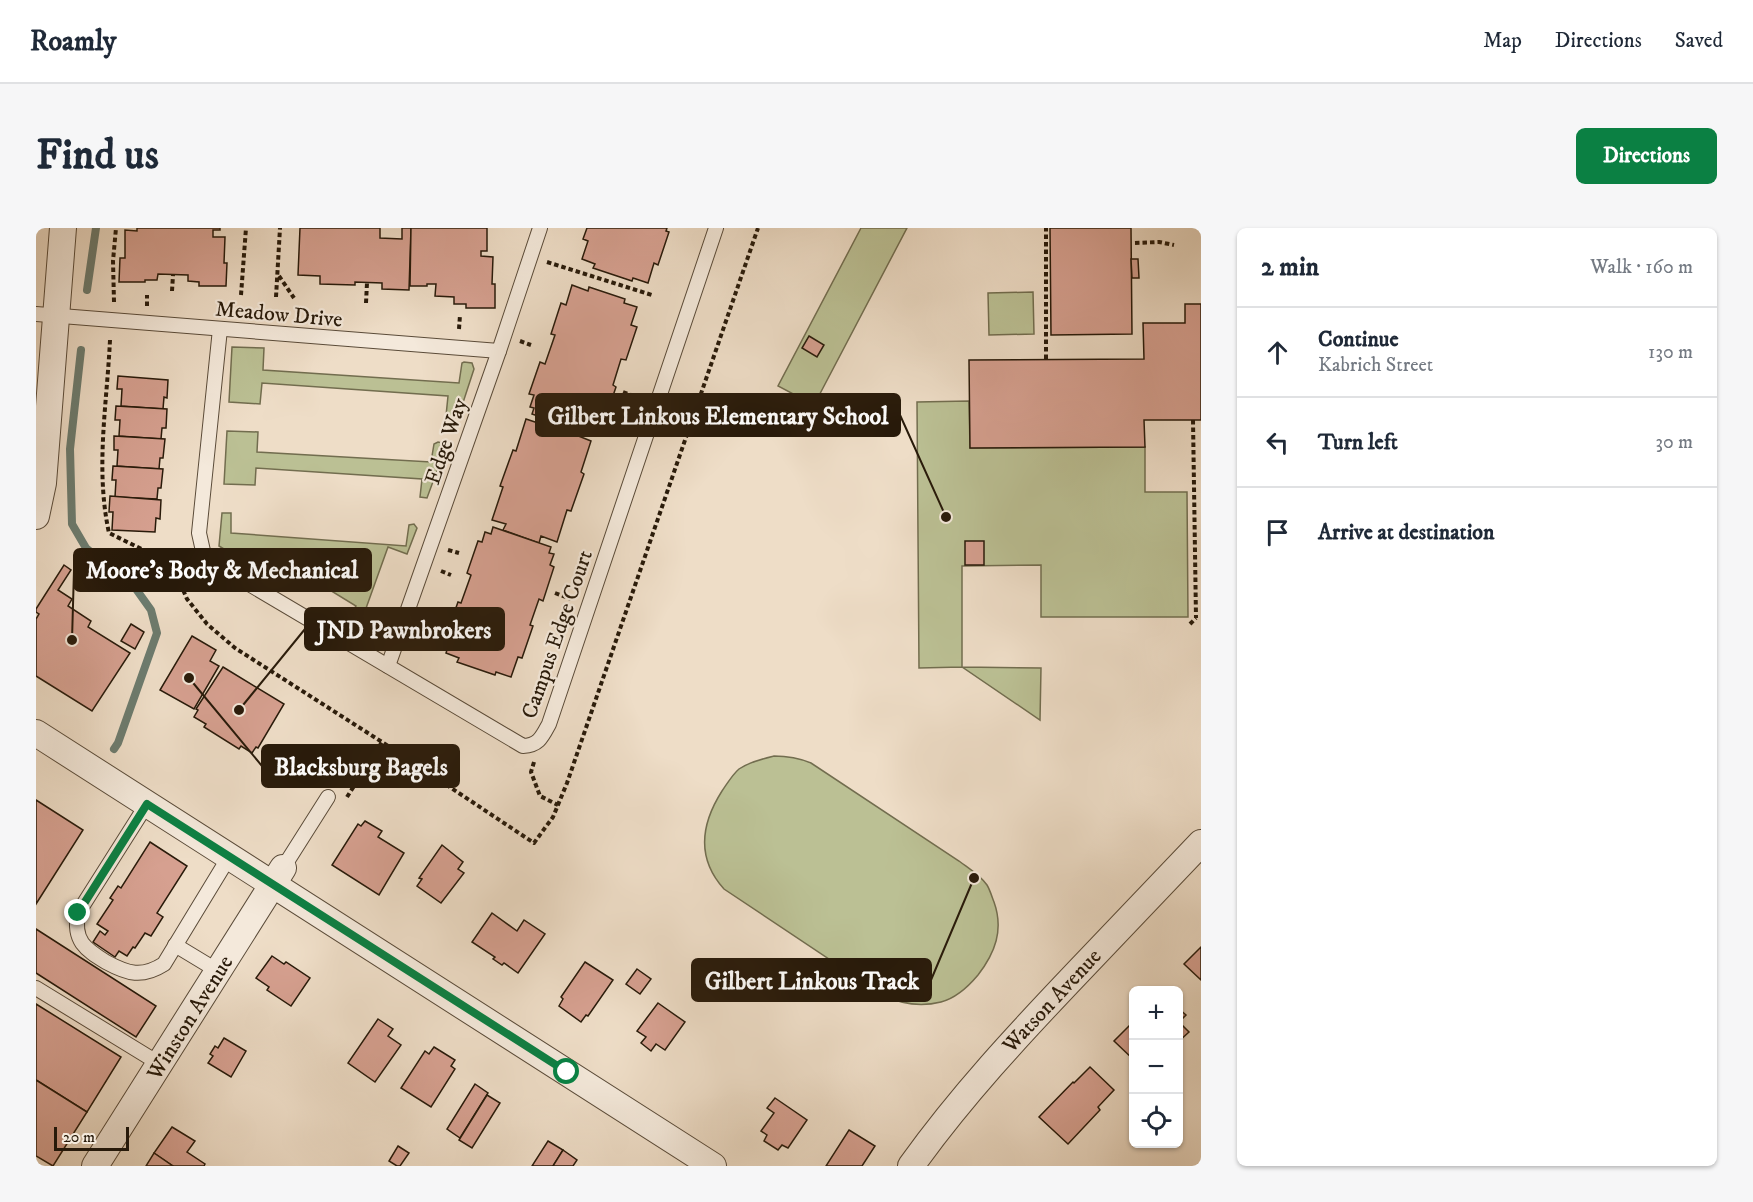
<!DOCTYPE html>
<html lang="en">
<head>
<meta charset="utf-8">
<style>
  body { margin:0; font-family:"IM FELL DW Pica",serif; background:#f6f6f7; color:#1f2937 }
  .controls { position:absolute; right:18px; bottom:18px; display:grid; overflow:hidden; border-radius:9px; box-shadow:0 2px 4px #0004 }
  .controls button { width:54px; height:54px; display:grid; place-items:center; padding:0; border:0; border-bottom:2px solid #e0e1e3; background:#fff; color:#1f2937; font:30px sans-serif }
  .scale { position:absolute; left:18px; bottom:15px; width:75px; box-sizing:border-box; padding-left:6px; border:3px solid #281a0a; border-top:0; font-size:16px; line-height:21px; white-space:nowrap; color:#281a0a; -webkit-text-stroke:4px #f4e9db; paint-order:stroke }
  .stop { position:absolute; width:18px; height:18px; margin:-14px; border:4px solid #0b8043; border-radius:50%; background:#fff }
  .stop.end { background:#0b8043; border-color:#fff; box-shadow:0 2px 6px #0008 }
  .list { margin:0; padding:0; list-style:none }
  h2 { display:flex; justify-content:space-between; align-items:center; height:78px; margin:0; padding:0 24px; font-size:26px }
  h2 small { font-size:20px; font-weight:400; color:#747a83 }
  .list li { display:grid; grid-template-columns:39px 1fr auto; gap:18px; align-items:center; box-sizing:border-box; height:90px; padding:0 24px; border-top:2px solid #e0e1e3 }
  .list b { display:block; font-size:22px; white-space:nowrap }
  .list p { margin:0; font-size:20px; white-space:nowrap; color:#747a83 }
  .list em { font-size:20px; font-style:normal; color:#747a83 }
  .icon { flex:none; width:33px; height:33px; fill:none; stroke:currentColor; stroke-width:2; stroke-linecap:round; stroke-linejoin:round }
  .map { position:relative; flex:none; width:1165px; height:938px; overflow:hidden; border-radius:9px }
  header { display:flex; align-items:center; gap:36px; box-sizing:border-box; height:84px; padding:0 30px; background:#fff; border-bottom:2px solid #e0e1e3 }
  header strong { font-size:28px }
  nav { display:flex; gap:33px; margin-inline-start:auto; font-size:21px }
  .intro { display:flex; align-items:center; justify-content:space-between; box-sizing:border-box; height:144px; padding:0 36px }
  h1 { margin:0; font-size:42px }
  .button { padding:15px 27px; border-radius:9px; background:#0b8043; color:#fff; font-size:21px; font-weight:700 }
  main { display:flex; gap:36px; padding:0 36px }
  aside { flex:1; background:#fff; border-radius:9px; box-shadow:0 2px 4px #0004 }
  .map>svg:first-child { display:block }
  .green { fill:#bbc094; stroke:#726d4f; stroke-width:1.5 }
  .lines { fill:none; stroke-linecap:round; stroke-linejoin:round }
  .stream { stroke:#6c7b6e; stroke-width:8 }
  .building { fill:#d6a090; stroke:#281a0a; stroke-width:1.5 }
  .service-casing { stroke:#5a4b39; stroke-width:16 }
  .minor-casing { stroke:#5a4b39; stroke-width:28 }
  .path { stroke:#281a0a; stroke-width:4; stroke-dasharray:4.5 3; stroke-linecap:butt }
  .service { stroke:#f4e9db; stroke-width:14 }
  .minor { stroke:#f4e9db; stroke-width:26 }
  .route { stroke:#0b8043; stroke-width:8 }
  .labels { text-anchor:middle; stroke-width:4.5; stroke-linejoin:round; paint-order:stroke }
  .street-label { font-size:22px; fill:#281a0a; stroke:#f4e9db }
  .leader { fill:none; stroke:#281a0a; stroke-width:2 }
  .callout-dot { fill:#281a0a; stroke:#f4e9db; stroke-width:2 }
  .callout { fill:#281a0a; stroke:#281a0a; stroke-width:2 }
  .callout-label { font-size:24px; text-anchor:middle; font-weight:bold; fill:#fff }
</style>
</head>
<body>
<header>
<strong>Roamly</strong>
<nav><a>Map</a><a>Directions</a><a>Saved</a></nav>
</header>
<div class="intro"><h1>Find us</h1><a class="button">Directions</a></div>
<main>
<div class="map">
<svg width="1165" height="938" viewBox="0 0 1165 938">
  <rect width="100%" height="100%" fill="#eeddc7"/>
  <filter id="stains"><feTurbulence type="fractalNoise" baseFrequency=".00333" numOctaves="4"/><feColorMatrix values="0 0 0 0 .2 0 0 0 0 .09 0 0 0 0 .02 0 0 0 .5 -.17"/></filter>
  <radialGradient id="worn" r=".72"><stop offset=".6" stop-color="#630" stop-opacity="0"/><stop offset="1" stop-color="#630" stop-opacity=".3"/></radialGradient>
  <!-- green -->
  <g class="green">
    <path d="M825 0H871L778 177 742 158Z"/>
    <path d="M997 64 998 106 953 107 952 65Z"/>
    <path d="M196 119 228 120 227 142 423 155 426 135 428 134 436 135 438 141 422 190 410 188 412 168 226 155 224 176 193 174Z"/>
    <path d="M933 173 934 220 1109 219V264H1151L1152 389H1005V337L926 338V439L1005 440 1004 492 926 439 883 440 881 174Z"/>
    <path d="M191 203 222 204 221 224 395 234 398 216 402 214 406 215 409 221 391 270 384 269 386 251 220 240 219 257 188 256Z"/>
    <path d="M186 285H195V305L370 318 373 297 378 296 381 300 371 326 352 319 324 397 345 405 342 413 311 393 320 378 227 321 216 338 183 318Z"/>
    <path d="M738 528C751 528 763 530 775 535L923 633C932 640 944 647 951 657 954 662 956 669 958 674 968 702 959 725 942 747 932 759 920 770 905 774 885 779 865 776 847 767L688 661C660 630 665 596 686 563 691 556 696 547 703 541 713 534 726 531 738 528Z"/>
  </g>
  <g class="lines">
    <!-- stream -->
    <g class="stream">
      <path d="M51 62 60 0"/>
      <path d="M45 122 34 221 36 296 50 320 100 361 115 382 121 405 82 515 78 521"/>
    </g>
  </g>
  <!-- building -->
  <g class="building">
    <path d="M101 0H184V2H177V9H189L188 35H191L190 58H163V54L152 53V47L122 46 121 52H109V54H83L84 30H89V2L101 3Z"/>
    <path d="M264 0H344V10L366 11V0H375L373 62 346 61V55L319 54V57L284 56V48L262 47Z"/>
    <path d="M375 0H451V23H445V28L457 29 456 56H459V80H430V76H418V69L399 68 400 56H391V58H374Z"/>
    <path d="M551 0H631L630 3 633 4 622 37 618 35 612 55 597 50 596 53 557 40 559 36 546 31 552 13 547 11Z"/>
    <path d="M1014 0H1095L1096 106 1015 107Z"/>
    <path d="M1095 31H1102L1103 50H1096Z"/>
    <path d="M536 57 552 63 553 59 589 71 588 75 601 79 595 97 601 99 590 132 585 131 577 157 580 159 569 191 566 190 562 200 558 199 555 206 496 186 498 180 494 179 498 167 493 166 504 134 509 136 519 107 515 106 525 75 530 77Z"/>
    <path d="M1149 76H1165V192H1108L1109 219 934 220 933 132 1108 131 1107 95H1149Z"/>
    <path d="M773 108 788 117 781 129 766 120Z"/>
    <path d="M82 148 132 152 131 170 128 169 127 181 85 178 86 161H81Z"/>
    <path d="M80 178 131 181 130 200H126L125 211 83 208 84 192H79Z"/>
    <path d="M507 190 542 201 540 207 555 213 545 244 548 246 535 283 531 282 521 314 505 308 503 315 467 302 470 296 456 292 467 259 464 258 477 222 480 223 490 191 505 196Z"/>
    <path d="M78 208 129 211 127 230H124L123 241 81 238 82 222H78Z"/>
    <path d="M77 238 127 241 125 260H122L121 271 79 269 80 252H76Z"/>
    <path d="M74 268 125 272 124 291 120 290 119 304 76 302 77 284H73Z"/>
    <path d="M457 299 515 319 513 325 518 326 514 337 518 339 507 373 503 371 494 397 497 398 486 430 482 429 475 449 460 444 459 447 421 434 423 430 410 425 416 406 411 405 422 374 425 375 435 347 431 345 442 313 446 314 449 304 455 306Z"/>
    <rect x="929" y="313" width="19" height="24"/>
    <path d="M28 337 35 342 22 362 36 371 32 378 55 393 52 399 94 425 56 483 0 448V391L3 386 0 384V381Z"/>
    <path d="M95 396 108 404 99 421 85 413Z"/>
    <path d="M156 408 180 422 174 433 183 438 158 481 124 462Z"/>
    <path d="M187 439 248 476 222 520 220 519 216 525 205 518 203 521 168 499 170 496 158 489 162 482 160 481Z"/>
    <path d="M0 572 47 602 0 676Z"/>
    <path d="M329 593 346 603 342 609 368 625 343 667 296 637 322 596 325 598Z"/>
    <path d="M114 614 151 638 121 685 127 689 115 708 109 705 99 720 97 719 91 728 83 723 79 729 57 714 64 703 69 707 72 703 61 696 77 672 74 670 82 658 85 660Z"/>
    <path d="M406 617 427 634 422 641 428 645 405 675 381 658 386 651 383 650Z"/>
    <path d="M456 685 481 703 488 692 509 706 482 745 468 735 466 737 457 731 459 729 436 714Z"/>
    <path d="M0 701 120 778 100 809 0 745Z"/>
    <path d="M1165 719V752L1148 736Z"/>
    <path d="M236 728 248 736 250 734 274 750 255 778 231 762 233 759 220 750Z"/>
    <path d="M549 734 577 752 552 788 550 787 545 794 523 778 527 771 525 769Z"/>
    <path d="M601 741 615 751 604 766 590 756Z"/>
    <path d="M622 775 649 794 629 822 620 816 615 823 605 815 610 809 601 803Z"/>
    <path d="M0 776 85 829 51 884 0 852Z"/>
    <path d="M1142 780 1150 787 1143 794 1153 804 1142 814Z"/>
    <path d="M342 791 357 801 352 808 365 817 339 854 312 835Z"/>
    <path d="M1098 793V832L1078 813Z"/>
    <path d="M188 810 210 823 195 849 172 835 177 828 174 826 179 818 182 820Z"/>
    <path d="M398 819 419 832 415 838 419 841 395 879 365 860 389 823 393 826Z"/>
    <path d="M1054 839 1078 862 1062 879 1064 882 1032 916 1003 889 1037 854 1038 855Z"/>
    <path d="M0 852 51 884 17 938 0 928Z"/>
    <path d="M439 856 452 865 424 910 411 901Z"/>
    <path d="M451 867 464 875 436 920 423 912Z"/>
    <path d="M739 870 771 892 752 920 746 917 742 922 728 913 731 907 725 903 738 885 731 880Z"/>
    <path d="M136 899 159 913 151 924 169 936 168 938H137L118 925Z"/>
    <path d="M813 902 839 918 826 938H790Z"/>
    <path d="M512 913 527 922 517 938H496Z"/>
    <path d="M362 918 373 925 364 938H361L353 933Z"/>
    <path d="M527 922 541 932 537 938H517Z"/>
    <path d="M118 925 137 938H110Z"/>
  </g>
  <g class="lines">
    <defs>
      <g id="service">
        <path d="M0 86 463 123"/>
        <path d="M184 101 163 305 167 323 176 334 487 518C503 517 506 509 513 496L680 0"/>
        <path d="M352 438 463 123 504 0"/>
        <path d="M111 576 42 685C37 713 49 721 70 734 92 746 106 750 128 736L193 629"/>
        <path d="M247 640 292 569"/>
        <path d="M139 717 182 743"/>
        <path d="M0 760 124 836"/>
      </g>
      <g id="minor">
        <path d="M0 288 7 255 27 0"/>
        <path d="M0 505 677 938"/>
        <path d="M59 938 247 640"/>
        <path d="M875 938C925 868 983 806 1042 744 1083 701 1124 658 1165 615"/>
      </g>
    </defs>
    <!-- service casing -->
    <use href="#service" class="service-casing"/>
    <!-- minor casing -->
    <use href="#minor" class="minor-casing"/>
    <!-- path -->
    <g class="path">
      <path d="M1099 15 1123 14 1138 17"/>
      <path d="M511 34 616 67"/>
      <path d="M243 48 258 70"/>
      <path d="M136 63 137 47"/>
      <path d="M205 67 210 0"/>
      <path d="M240 69 244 0"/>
      <path d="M78 74 77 33 80 0"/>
      <path d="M330 75 331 55"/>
      <path d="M111 78V67"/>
      <path d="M423 101 424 87"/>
      <path d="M74 112C71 176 59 241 73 305L136 336 151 371 171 396 199 420 346 514 498 615 517 589 531 555 722 0"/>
      <path d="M484 113 495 117"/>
      <path d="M1010 131V0"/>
      <path d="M587 164 603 170"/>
      <path d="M1157 192 1160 390"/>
      <path d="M412 322 423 325"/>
      <path d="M136 336 150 330"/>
      <path d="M405 343 415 347"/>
      <path d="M519 365 535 371"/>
      <path d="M1154 396 1160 390"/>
      <path d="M498 534 495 544 504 568 522 577"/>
      <path d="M311 569 346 514"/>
    </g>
    <!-- service -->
    <use href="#service" class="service"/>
    <!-- minor -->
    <use href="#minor" class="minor"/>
  </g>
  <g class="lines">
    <!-- route -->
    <path class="route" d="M42 685 111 576 531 844"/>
  </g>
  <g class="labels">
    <!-- street labels -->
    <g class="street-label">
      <text transform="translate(243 85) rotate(5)" y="8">Meadow Drive</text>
      <text transform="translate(409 213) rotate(-71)" y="8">Edge Way</text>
      <text transform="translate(520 406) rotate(-71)" y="8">Campus Edge Court</text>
      <text transform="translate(1015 772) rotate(-47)" y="8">Watson Avenue</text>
      <text transform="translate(153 789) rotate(-58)" y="8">Winston Avenue</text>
    </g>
  </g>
  <!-- callouts -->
  <path class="leader" d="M910 289L864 187M36 412L38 342M203 482L269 401M153 450L226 538M938 650L895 752"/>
  <g class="callout-dot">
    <circle cx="910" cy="289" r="6"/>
    <circle cx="36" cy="412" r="6"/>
    <circle cx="203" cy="482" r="6"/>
    <circle cx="153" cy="450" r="6"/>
    <circle cx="938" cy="650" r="6"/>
  </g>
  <g class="callout">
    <rect x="500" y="166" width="364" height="42" rx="6"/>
    <rect x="38" y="321" width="297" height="42" rx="6"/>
    <rect x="269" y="380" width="199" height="42" rx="6"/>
    <rect x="226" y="517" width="197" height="42" rx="6"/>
    <rect x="656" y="731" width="239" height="42" rx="6"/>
  </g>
  <g class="callout-label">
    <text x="682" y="196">Gilbert Linkous Elementary School</text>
    <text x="186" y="350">Moore's Body &amp; Mechanical</text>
    <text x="368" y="410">JND Pawnbrokers</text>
    <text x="325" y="547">Blacksburg Bagels</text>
    <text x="776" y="761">Gilbert Linkous Track</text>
  </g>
  <rect width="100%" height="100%" filter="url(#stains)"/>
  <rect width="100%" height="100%" fill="url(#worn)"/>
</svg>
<div class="controls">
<button>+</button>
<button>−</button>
<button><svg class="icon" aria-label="locate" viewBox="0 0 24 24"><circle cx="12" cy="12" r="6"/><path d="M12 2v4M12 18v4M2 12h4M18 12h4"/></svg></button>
</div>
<div class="scale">20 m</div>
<div class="stop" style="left:531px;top:844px"></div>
<div class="stop end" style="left:42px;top:685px"></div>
</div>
<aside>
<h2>2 min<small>Walk · 160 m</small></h2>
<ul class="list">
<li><svg class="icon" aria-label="ahead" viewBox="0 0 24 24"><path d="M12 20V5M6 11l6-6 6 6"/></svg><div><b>Continue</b><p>Kabrich Street</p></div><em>130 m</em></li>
<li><svg class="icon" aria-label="left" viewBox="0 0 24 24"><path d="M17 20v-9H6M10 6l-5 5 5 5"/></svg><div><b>Turn left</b></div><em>30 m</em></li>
<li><svg class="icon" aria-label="arrive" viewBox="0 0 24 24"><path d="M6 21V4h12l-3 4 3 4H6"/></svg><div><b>Arrive at destination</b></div></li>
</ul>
</aside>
</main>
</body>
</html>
